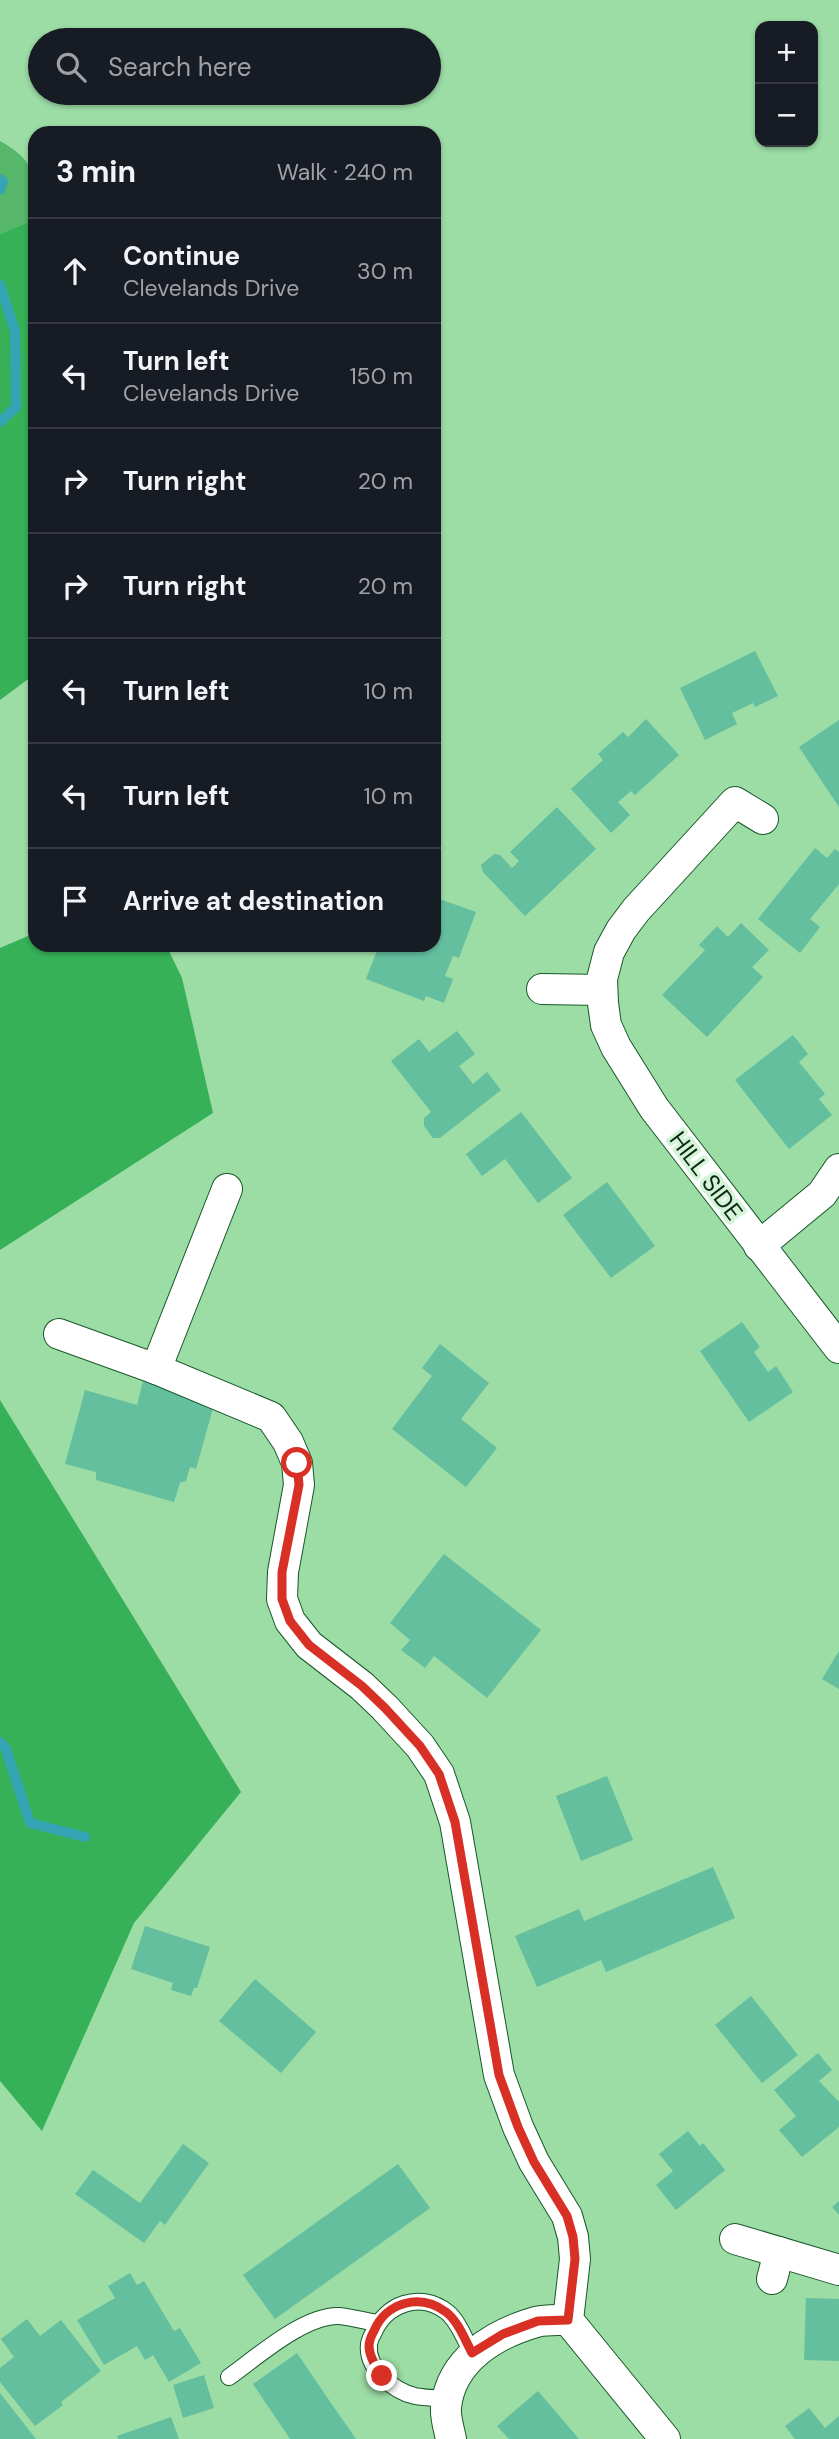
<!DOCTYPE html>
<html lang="en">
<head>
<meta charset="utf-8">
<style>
  body { margin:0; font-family:"DM Sans",sans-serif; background:#20242c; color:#f1f3f6 }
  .controls { position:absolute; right:21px; top:21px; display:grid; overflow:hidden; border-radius:14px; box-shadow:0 2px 5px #0004 }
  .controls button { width:63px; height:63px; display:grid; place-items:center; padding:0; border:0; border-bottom:2px solid #363941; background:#171b24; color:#f1f3f6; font:35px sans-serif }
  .stop { position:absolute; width:21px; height:21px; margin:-16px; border:5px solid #d93025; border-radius:50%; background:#fff }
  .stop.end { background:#d93025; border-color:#fff; box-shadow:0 2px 7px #0008 }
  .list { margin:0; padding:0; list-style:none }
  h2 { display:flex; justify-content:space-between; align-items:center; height:91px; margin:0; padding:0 28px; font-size:30px }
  h2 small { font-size:23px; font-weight:400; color:#9ea1a6 }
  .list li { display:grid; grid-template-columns:46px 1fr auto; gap:21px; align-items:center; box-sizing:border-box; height:105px; padding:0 28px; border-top:2px solid #363941 }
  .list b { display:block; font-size:26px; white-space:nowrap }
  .list p { margin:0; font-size:23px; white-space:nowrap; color:#9ea1a6 }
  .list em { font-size:23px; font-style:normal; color:#9ea1a6 }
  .icon { flex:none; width:38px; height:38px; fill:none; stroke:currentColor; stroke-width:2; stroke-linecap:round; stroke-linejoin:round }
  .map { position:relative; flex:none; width:839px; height:2439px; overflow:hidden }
  .search { position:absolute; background:#171b24; box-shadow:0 2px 5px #0004; left:28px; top:28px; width:413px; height:77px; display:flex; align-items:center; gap:18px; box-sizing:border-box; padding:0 24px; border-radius:38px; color:#9ea1a6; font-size:26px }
  .panel { position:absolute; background:#171b24; box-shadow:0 2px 5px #0004; left:28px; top:126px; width:413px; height:826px; border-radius:21px }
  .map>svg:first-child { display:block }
  .green { fill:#56b76a }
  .forest { fill:#36b157 }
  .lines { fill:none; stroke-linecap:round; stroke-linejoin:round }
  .stream { stroke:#35a5b5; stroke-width:10 }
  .building { fill:#64bf9f }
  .service-casing { stroke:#185829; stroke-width:18 }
  .minor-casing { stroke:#185829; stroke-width:32 }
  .service { stroke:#fff; stroke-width:16 }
  .minor { stroke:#fff; stroke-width:30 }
  .route { stroke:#d93025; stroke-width:9 }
  .labels { text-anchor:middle; stroke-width:7; stroke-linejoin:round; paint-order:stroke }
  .street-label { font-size:24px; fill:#0c2612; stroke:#d4f4d8 }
</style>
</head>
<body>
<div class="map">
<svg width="839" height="2439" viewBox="0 0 839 2439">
  <rect width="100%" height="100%" fill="#9cdca5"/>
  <!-- green -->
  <path class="green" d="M0 141C39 163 35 178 35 219L0 234Z"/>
  <!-- forest -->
  <g class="forest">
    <path d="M35 219V674L0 700V234Z"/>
    <path d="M35 933V945H166L182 978 213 1113 0 1250V948Z"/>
    <path d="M0 1400 241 1792 134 1923 42 2131 0 2081Z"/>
  </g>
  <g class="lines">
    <!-- stream -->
    <g class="stream">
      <path d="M0 179 3 182 0 190"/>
      <path d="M0 285 15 331 16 407 0 422"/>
      <path d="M0 1742 6 1749 30 1823 85 1837"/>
    </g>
  </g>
  <!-- building -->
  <g class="building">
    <path d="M755 651 778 696 755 707 753 703 732 713 737 724 705 740 680 688Z"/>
    <path d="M646 719 679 755 635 795 631 791 618 802 630 815 611 833 571 789 603 760 598 754 623 732 628 737Z"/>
    <path d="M839 720V807L799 747Z"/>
    <path d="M557 807 596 849 525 916 483 872 481 865 494 854 500 855 512 868 519 861 510 852Z"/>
    <path d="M815 848 827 858 835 849 839 852V884L810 919 820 927 800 953 758 919Z"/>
    <path d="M434 897 476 912 459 958 453 956 445 976 453 979 444 1003 426 996 424 1001 366 979 379 945H434Z"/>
    <path d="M741 923 769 950 752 967 763 977 707 1037 662 995 705 950 699 945 717 926 728 937Z"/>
    <path d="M457 1031 475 1054 459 1066 473 1084 487 1072 501 1090 440 1138H433L424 1126V1118L431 1112 391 1061 419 1039 429 1052Z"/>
    <path d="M793 1035 808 1054 799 1062 825 1094 819 1099 832 1115 789 1149 735 1080Z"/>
    <path d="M521 1112 572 1178 538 1203 505 1159 482 1176 466 1154Z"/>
    <path d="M607 1182 655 1246 611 1278 563 1215Z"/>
    <path d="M742 1322 760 1347 754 1352 768 1372 776 1366 793 1392 749 1422 700 1351Z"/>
    <path d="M440 1344 489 1383 461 1419 497 1448 466 1487 392 1429 432 1376 422 1368Z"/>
    <path d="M143 1381 215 1401 196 1469 190 1467 186 1481 180 1483 174 1502 96 1480V1472L65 1464 85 1390 137 1405Z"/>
    <path d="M444 1554 541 1630 487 1698 434 1656 425 1668 401 1650 410 1640 390 1623Z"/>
    <path d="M839 1651V1689L822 1679Z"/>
    <path d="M607 1776 633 1840 581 1861 556 1796Z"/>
    <path d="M713 1867 735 1918 606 1972 601 1960 537 1987 515 1936 579 1909 584 1921Z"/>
    <path d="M145 1926 210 1947 197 1988H194L191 1996 171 1990 173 1983 131 1969Z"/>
    <path d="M255 1979 316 2032 281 2073 219 2021Z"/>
    <path d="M751 1996 798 2055 762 2083 715 2025Z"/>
    <path d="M818 2053 832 2070 819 2081 839 2102V2127L802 2157 779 2130 796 2116 774 2090Z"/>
    <path d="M688 2131 700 2146 703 2143 725 2170 676 2210 656 2185 673 2171 659 2154Z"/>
    <path d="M183 2144 209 2163 165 2225 160 2221 144 2243 75 2194 93 2170 140 2203Z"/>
    <path d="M398 2164 430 2208 275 2319 243 2275Z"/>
    <path d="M839 2201V2215L832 2207Z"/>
    <path d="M130 2273 137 2285 144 2281 174 2331 180 2328 201 2363 169 2382 153 2355 145 2360 137 2346 104 2365 77 2320 115 2298 108 2286Z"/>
    <path d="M806 2298 839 2299V2361L804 2360Z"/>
    <path d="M27 2319 40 2336 61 2320 101 2371 61 2402 63 2405 35 2426 0 2382V2368L14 2357 1 2339Z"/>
    <path d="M297 2353 333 2406 356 2439H290L253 2384Z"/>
    <path d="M204 2375 214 2408 183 2418 173 2385Z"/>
    <path d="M538 2391 579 2439H509L497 2426Z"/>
    <path d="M0 2393 36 2439H0Z"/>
    <path d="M809 2408 825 2428 839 2416V2439H795L785 2426Z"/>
    <path d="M171 2417 179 2439H118L117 2436Z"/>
  </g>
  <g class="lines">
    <defs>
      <g id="service">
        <path d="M229 2377C257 2357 304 2315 339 2316 351 2317 365 2321 377 2323"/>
        <path d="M447 2399C437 2398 426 2398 415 2396 393 2391 366 2368 369 2344 369 2343 372 2334 373 2334 385 2304 420 2291 447 2312 459 2322 465 2340 472 2353"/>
      </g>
      <g id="minor">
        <path d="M763 819 735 802 636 910 621 930 609 952 602 979 603 1003 606 1025 616 1047 654 1108 839 1348"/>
        <path d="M542 989 602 990"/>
        <path d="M759 1246 822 1194 839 1169"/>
        <path d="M59 1334 156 1369 271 1417 288 1442 297 1463 299 1485 283 1572 282 1599 290 1621 309 1645 362 1686 385 1708 420 1746 439 1774 455 1822 499 2075 518 2127 534 2162 567 2216 573 2237 575 2259 568 2320 665 2439"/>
        <path d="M156 1369 227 1189"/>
        <path d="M735 2239 839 2270"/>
        <path d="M772 2279 779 2252"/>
        <path d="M451 2439C449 2429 445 2417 446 2407 451 2360 494 2334 536 2322 546 2319 558 2320 568 2320"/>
      </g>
    </defs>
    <!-- service casing -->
    <use href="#service" class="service-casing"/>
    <!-- minor casing -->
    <use href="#minor" class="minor-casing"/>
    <!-- service -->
    <use href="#service" class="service"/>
    <!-- minor -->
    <use href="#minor" class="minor"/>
  </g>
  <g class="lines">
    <!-- route -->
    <path class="route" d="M297 1463 299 1485 282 1572V1599L290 1621 309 1645 362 1686 385 1708 420 1746 439 1774 455 1822 499 2075 518 2127 534 2162 567 2216 573 2237 575 2259 568 2320 538 2321 503 2334 472 2353C465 2340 458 2321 446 2312 420 2293 386 2302 374 2331 371 2336 369 2341 369 2347 370 2358 376 2367 382 2376"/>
  </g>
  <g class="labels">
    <!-- street labels -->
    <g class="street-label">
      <text transform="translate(706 1176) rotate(53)" y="8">HILL SIDE</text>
    </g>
  </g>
</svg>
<div class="controls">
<button>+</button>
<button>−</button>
</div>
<div class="stop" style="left:297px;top:1463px"></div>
<div class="stop end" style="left:382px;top:2376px"></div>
<div class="search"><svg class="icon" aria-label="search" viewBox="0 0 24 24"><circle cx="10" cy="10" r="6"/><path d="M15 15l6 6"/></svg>Search here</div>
<section class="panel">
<h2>3 min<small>Walk · 240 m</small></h2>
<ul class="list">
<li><svg class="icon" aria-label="ahead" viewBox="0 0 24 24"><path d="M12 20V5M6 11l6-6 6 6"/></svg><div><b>Continue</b><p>Clevelands Drive</p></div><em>30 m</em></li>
<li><svg class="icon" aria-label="left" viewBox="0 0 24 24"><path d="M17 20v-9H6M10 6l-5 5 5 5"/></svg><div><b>Turn left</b><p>Clevelands Drive</p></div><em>150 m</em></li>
<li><svg class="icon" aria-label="right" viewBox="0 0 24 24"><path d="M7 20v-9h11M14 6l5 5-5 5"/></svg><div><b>Turn right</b></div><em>20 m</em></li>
<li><svg class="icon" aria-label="right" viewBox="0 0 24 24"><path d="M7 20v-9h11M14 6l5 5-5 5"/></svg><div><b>Turn right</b></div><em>20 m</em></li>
<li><svg class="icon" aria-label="left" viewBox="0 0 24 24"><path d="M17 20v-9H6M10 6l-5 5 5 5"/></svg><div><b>Turn left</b></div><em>10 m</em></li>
<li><svg class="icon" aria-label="left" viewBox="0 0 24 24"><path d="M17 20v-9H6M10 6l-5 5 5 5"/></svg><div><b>Turn left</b></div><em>10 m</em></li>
<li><svg class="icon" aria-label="arrive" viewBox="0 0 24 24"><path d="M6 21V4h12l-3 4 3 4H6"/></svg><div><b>Arrive at destination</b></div></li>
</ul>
</section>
</div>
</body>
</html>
